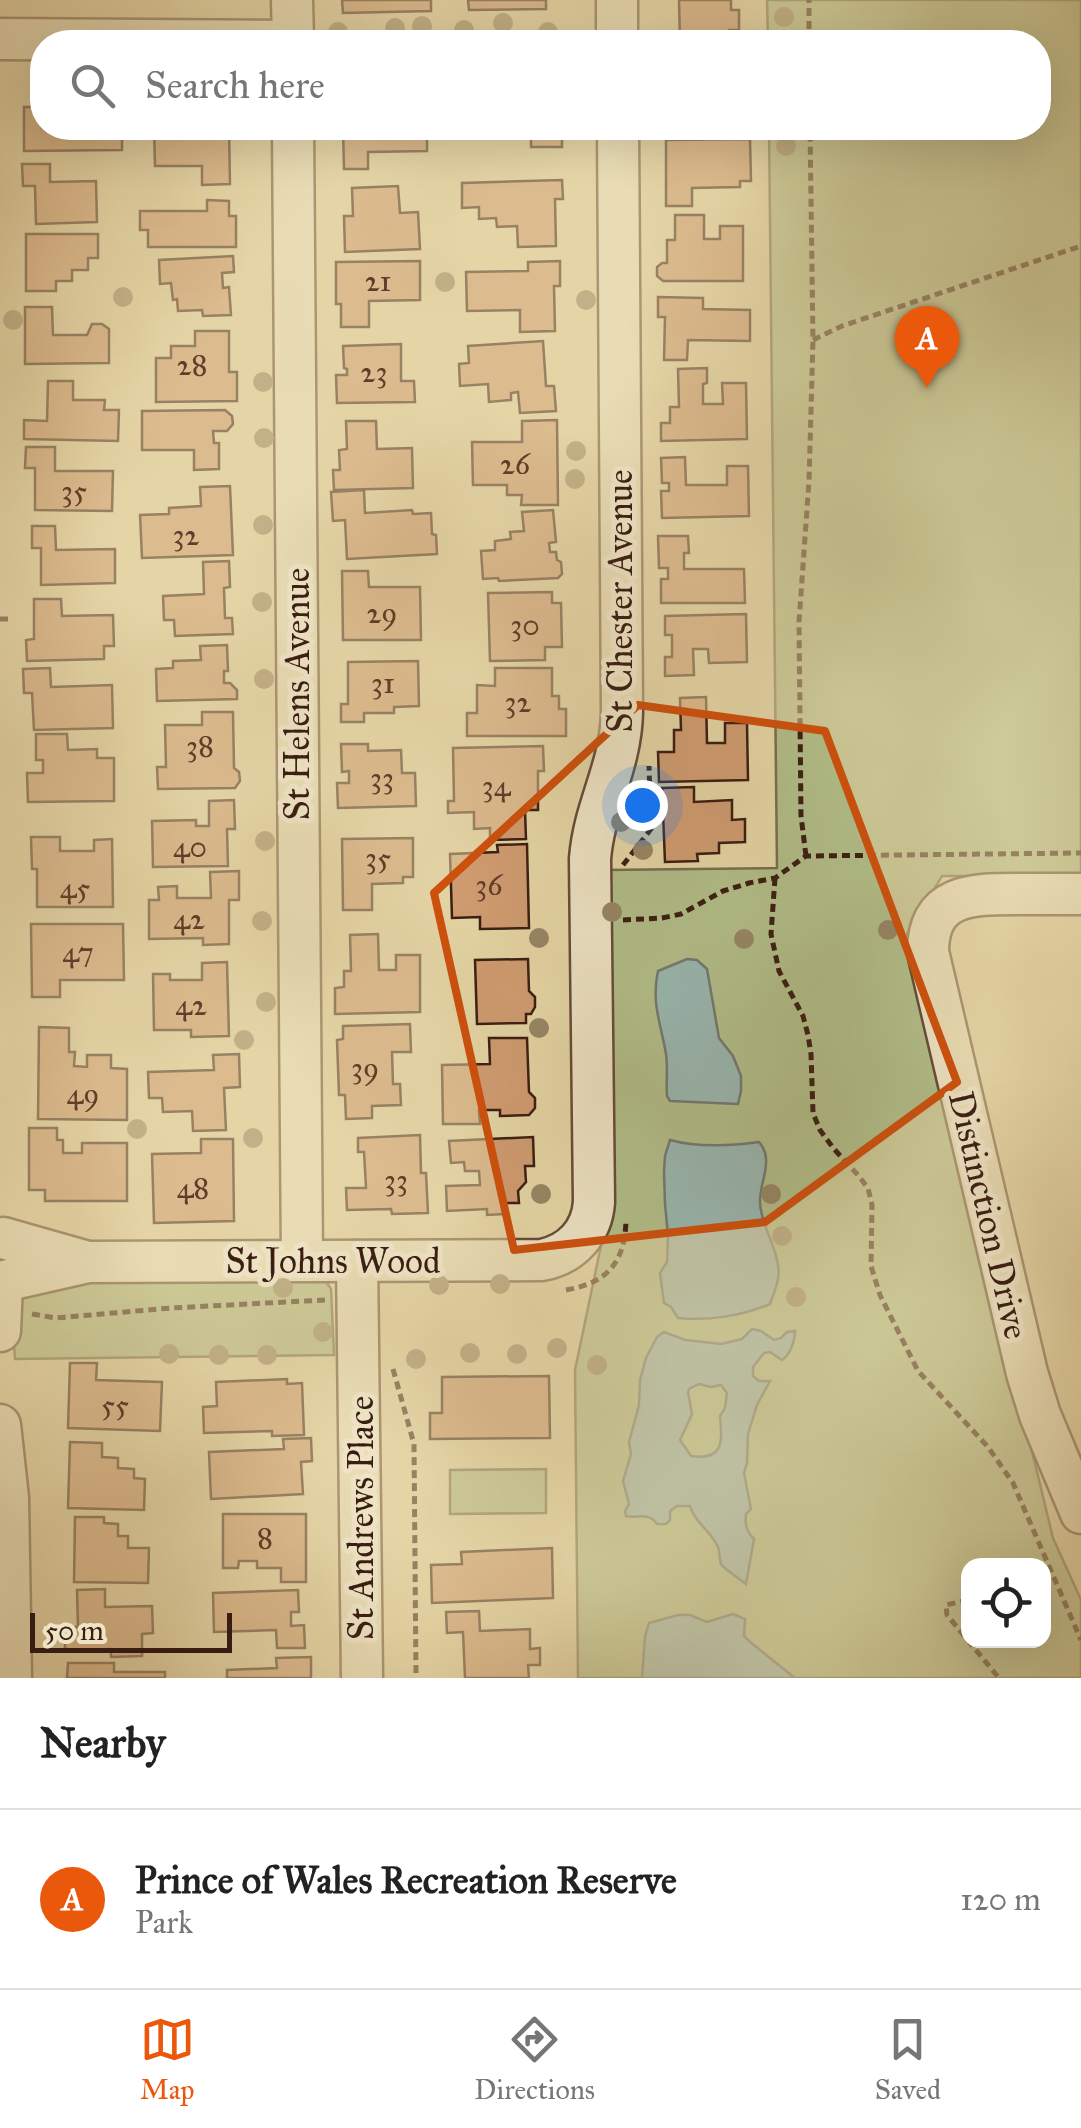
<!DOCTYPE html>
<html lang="en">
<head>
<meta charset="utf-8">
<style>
  body { margin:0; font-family:"IM FELL Great Primer",serif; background:#f6f6f6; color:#222 }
  .controls { position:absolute; right:30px; bottom:30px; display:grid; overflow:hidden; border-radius:20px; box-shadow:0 10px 40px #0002 }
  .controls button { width:90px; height:90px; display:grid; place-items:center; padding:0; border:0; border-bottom:2px solid #e0e0e0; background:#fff; color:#222; font:50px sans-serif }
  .scale { position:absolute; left:30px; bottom:25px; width:202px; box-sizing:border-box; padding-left:10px; border:5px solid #3a1d12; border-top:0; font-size:28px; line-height:35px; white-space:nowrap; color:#3a1d12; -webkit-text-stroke:8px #eee4c5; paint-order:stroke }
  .you { position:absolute; left:642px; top:805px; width:35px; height:35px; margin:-25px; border:8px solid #fff; border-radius:50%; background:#1a73e8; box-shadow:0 0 0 15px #1a73e833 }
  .badge { display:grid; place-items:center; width:65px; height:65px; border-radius:50%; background:#ea580c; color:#fff; font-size:32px; font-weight:700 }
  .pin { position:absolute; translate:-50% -82px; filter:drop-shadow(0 2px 5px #0008) }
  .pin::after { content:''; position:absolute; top:52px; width:35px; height:30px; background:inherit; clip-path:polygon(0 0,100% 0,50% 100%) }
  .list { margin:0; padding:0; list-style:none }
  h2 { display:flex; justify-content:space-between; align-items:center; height:130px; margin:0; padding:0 40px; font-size:42px }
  h2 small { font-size:32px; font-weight:400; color:#767676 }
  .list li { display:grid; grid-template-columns:65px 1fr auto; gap:30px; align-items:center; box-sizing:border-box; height:180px; padding:0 40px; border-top:2px solid #e0e0e0 }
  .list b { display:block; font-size:38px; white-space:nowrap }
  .list p { margin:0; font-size:32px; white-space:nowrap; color:#767676 }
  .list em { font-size:32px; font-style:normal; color:#767676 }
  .icon { flex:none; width:55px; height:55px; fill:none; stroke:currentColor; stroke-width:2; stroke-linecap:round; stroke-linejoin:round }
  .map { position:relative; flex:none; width:1081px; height:1678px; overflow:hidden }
  .search { position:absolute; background:#fff; box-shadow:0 10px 40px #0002; left:30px; right:30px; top:30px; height:110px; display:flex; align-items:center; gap:25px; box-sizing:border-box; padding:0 35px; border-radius:40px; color:#767676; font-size:38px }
  .sheet { height:310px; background:#fff }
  nav { display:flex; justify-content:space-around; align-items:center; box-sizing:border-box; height:140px; border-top:2px solid #e0e0e0; background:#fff; font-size:28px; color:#767676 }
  nav a { display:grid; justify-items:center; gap:5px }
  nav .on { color:#ea580c }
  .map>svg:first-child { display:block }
  .green { fill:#b1be89; stroke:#766e4e; stroke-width:2.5; fill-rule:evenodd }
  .water { fill:#98b7b0; stroke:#727971; stroke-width:2.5; fill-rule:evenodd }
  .building { fill:#d09c72; stroke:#3a1d12; stroke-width:2.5 }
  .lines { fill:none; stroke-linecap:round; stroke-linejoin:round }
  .minor-casing { stroke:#654b37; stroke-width:45 }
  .path { stroke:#3a1d12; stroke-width:5; stroke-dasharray:8 5; stroke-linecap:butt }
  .minor { stroke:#eee4c5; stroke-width:40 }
  .tree { fill:#978665 }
  .marked { fill:none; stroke:#ce500d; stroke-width:8; stroke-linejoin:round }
  .labels { text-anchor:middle; stroke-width:10; stroke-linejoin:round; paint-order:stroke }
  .number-label { font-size:30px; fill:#603d2a }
  .street-label { font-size:35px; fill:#3a1d12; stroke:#eee4c5 }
</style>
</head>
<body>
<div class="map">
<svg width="1081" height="1678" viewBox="0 0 1081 1678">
  <rect width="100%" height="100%" fill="#e5d6a6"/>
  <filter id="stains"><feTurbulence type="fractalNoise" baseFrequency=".002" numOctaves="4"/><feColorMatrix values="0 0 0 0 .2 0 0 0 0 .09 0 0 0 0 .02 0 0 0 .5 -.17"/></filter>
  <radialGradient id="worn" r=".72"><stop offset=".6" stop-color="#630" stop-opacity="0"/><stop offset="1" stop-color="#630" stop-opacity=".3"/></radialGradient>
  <!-- green -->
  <g class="green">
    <path d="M767 0H1081V876H942L907 934 1053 1538 1081 1600V1678H578L575 1370 608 1212 605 870 777 868 769 128H1038V42H768ZM968 1566H1044V1640H968Z"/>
    <path d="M325 1280 331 1289 334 1355 15 1359C14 1342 9 1313 21 1299 27 1291 41 1286 50 1281Z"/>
    <path d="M546 1469V1513L450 1514V1470Z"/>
  </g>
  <!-- water -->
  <g class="water">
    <path d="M687 959 697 960 707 969 719 1038 733 1056 741 1076V1091L738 1104 670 1101 667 1096C666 1082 668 1068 666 1054 661 1024 651 1003 658 971Z"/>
    <path d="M670 1140C699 1148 730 1146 759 1142 775 1160 759 1182 760 1203 761 1224 775 1244 778 1265 781 1278 774 1292 770 1304 742 1316 708 1321 678 1318L671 1307 664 1303 660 1273 667 1262 668 1235 665 1204 664 1172 665 1156Z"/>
    <path d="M752 1329 761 1331 774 1340 781 1338 787 1332 795 1331C795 1341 790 1355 782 1360L770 1352 764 1353 753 1367V1376L759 1381H770L757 1405 748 1434 747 1463 744 1473 751 1509 746 1514C745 1524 746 1531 754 1539L746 1584C741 1580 722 1567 721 1564 719 1558 720 1552 718 1547 711 1531 695 1523 690 1506H677L670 1511V1520L666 1524H657C649 1511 636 1519 626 1516L625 1511 629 1504 623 1481 631 1454 629 1442 639 1405 640 1380 646 1358 657 1337 664 1332 685 1340 721 1344 742 1339ZM699 1384 711 1387 721 1385 727 1393 725 1408 720 1416C722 1440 725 1461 691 1456L680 1440 692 1414 688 1392 689 1389Z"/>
    <path d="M733 1614 745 1619 744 1636 750 1642 795 1678H642L645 1637 649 1623 678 1615H690L707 1622Z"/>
  </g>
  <!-- building -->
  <g class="building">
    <path d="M342 0H431V11L343 13Z"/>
    <path d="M468 0H546V9L469 10Z"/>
    <path d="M679 0H731V10H739V30H729V42L680 41Z"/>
    <path d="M24 107H42V128H122V150L24 151Z"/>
    <path d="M154 128H229L230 184 202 185V166H155Z"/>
    <path d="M343 128H427V151L368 152V169H344Z"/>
    <rect x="531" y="128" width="31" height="19"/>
    <path d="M750 139 751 181H740V187L692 188V206H666V140Z"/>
    <path d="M22 164H50V182L96 181 97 222 36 224 35 186H23Z"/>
    <path d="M562 180 563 199H555L556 246 518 247 517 226 497 227 496 218 479 219V207L462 208V183Z"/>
    <path d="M398 186 400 213 418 212 420 249 345 252 344 216H353L352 188Z"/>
    <path d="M207 200 229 201V216H236V247H148V230H140V211H207Z"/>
    <path d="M675 215H704V239H720V226H743V281H663L657 276V267L662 263H667V240H675Z"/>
    <path d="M26 234H98V258H88V270H72V281H56V291H26Z"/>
    <path d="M233 256 234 272 222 273 223 288 229 287 231 315 203 316 202 310 178 311 177 299 173 300 171 283 160 284 159 260Z"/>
    <path d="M420 261V300L369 301V327H341V304H336V262Z"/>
    <path d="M560 261V286H554L555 331 520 332V310L467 311 466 272 528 271V262Z"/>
    <path d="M658 297 703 298V309L750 310V341L688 340 687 360H664L665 317H658Z"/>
    <path d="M25 307H52L53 335H87L92 324H102L109 329V363L25 364Z"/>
    <path d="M195 331H229V372H237V401L156 402V358H171V346H195Z"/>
    <path d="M543 341 546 386H554L556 411 520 413 518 392 511 393V400L489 402 488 384 460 386 459 364 469 363 468 346Z"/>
    <path d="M401 344V381H414L415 402 337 403 336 375H347V369L344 368 343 346Z"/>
    <path d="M707 368V383L703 384V404H723L722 383H746L747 439 661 441V423H670V407H679L678 369Z"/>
    <path d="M48 381H73V400H105L104 410H119L118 441 24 439V420L47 421Z"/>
    <path d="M225 410 232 416 233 424 227 431H213L214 443H219V469L194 470V450H142V411Z"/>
    <path d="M557 420 558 505H521L522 495H507V485H473L472 442H522V421Z"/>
    <path d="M346 421H376L377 449 412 448 413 488 334 490 333 470H340L339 450 347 449Z"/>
    <path d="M26 447H55V471H113L112 511 35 510V468H25Z"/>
    <path d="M685 457 686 485H727V466H748L749 516 662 518 661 491H669V483H662L661 458Z"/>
    <path d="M230 486 233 555 142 558 140 515 169 514V508L201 506 200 487Z"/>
    <path d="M364 490 365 513 412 510 413 514 431 513 432 534 436 535 437 554 347 559 345 520 333 521 331 492Z"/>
    <path d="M553 510 556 542 549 543 550 552H556L557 560 561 562 562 574 558 578 499 581 498 578 483 579 481 551 495 550V541L511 539 510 532 524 531 522 512Z"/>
    <path d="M32 526H55L56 550 115 549V583L41 585V548H32Z"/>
    <path d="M658 536H688L689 553H684V569H744L745 603H661V579H668V568H659Z"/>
    <path d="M229 561 230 587 224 588 225 618H232L233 634 175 636 174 620H164L163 596 204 594 203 562Z"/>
    <path d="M342 571H368L369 587H420L421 640H343Z"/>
    <path d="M552 592V603H561L562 647H545V660L490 661 488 593Z"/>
    <path d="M34 599H61L62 616 113 615 114 646H104V659L27 661 26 640 34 639Z"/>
    <path d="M746 614 747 662 709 663 708 649H693L694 675 665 676V657H672V635H665V616Z"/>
    <path d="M227 645 228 671H224V683H230L237 690V699L157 701 156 669 173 668V661L201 660 200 646Z"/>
    <path d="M418 661 419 706 394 707V713H364V722H341V704H348V662Z"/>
    <path d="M50 668 51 687 112 685 113 728 34 730 32 693H24L23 669Z"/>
    <path d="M495 668H552V696H559V709H566V736H467V713H477V685L495 686Z"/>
    <path d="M706 697 707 743H725V723H747L748 780 659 782 658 752H674V730H681L680 698Z"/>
    <path d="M202 712H233L234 768 239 772 240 781 235 788 158 789 157 767H166L165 725H202Z"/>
    <path d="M36 734H67L68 750 97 749V758H114V801L28 802 27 773H43V760H36Z"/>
    <path d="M341 744H368V751L401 750 402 773H415L416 806 338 808 337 783H349V771L342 772Z"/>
    <path d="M543 746 544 771H538V810H525L526 839 490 840V828L474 829V812L448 813V801H454L453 748Z"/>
    <path d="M694 787V802L732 800V820L745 819V842L719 843V853L697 854 698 861 665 862 662 788Z"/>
    <path d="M234 800 235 829H227L228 866 153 867 152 821 196 820V826H209V801Z"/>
    <path d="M31 837H60V851H94V840L112 839 113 907H37V869H32Z"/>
    <path d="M413 838V877H403V883L372 884V910H343L342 839Z"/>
    <path d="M527 844 529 928 480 929V917L452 918 450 854 498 852 497 845Z"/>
    <path d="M239 871V900H229V944L203 945V938L149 939V900H159L158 887 177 886V898H211L210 872Z"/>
    <path d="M31 924H123L124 980H60V997H32Z"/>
    <path d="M378 934 379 970H396V955H420V1012L335 1014V988L344 987V971H351L350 935Z"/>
    <path d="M528 959 529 991 535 997V1007L531 1014H526V1023L477 1024 475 960Z"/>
    <path d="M227 962 229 1036 191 1037V1030H154L153 974H170V980H202V963Z"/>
    <path d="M410 1024 411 1052H392L393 1084H400L401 1105 372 1106V1118L346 1119 345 1095H339L337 1040 343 1039V1026Z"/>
    <path d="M39 1027 69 1028V1052H75L74 1066 87 1067V1055H111V1068L127 1069V1120L38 1119Z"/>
    <path d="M489 1038H527L529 1092 535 1098V1108L529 1115 500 1116V1110H479L480 1124H443L442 1065 490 1064Z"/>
    <path d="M239 1054 240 1087 224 1088 226 1130 193 1131 192 1111 163 1112 162 1098H149L148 1072 214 1070 213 1055Z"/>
    <path d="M29 1128H57V1140H63V1153H82V1143H127V1201H45V1190H29Z"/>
    <path d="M420 1135 421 1173H426L428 1213 392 1214 391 1209 347 1210 346 1188H366L364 1152H358V1138Z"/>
    <path d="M533 1137 534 1166H525L526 1182 518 1191 519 1203H504V1214L487 1215V1209L447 1211 446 1186 480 1185 479 1171H465L464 1162 451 1163 449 1141Z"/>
    <path d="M201 1139H233L234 1221 154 1223 152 1154 201 1153Z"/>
    <path d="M70 1363H97L96 1380 162 1382 160 1431 68 1428Z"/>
    <path d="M549 1376 550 1438 430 1439V1413H442V1377Z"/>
    <path d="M287 1379V1384L302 1383 304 1435 272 1436V1431L204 1433 203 1407 217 1406 216 1382Z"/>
    <path d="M311 1438 312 1461 301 1462 303 1494 211 1499 209 1452 284 1449 283 1439Z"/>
    <path d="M70 1442 102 1443V1457L118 1458V1468L134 1469V1478L145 1479 144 1510 68 1508Z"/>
    <path d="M223 1514H306V1582H281V1568H257V1561H239L238 1568H223Z"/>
    <path d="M75 1517H104V1523L118 1524V1536H128V1548H149L148 1583 74 1582Z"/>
    <path d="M552 1548 553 1598 432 1603 431 1565 462 1564 461 1552Z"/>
    <path d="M105 1589V1607L152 1606 153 1633 142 1634V1656L111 1657V1649L65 1650V1635H74L73 1627H78L77 1590Z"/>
    <path d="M298 1590 299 1612H291V1626L304 1625 305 1648H277L276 1630 214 1632 213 1593Z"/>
    <path d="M479 1611 480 1631 530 1629V1649L540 1648V1665H528L529 1678H465L463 1632 447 1633 446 1612Z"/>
    <path d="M311 1657V1678H227V1670L277 1668 276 1658Z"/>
    <path d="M68 1663H114V1672H165V1678H67Z"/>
  </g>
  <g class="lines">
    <defs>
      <g id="minor">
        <path d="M292 0 293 42"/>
        <path d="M617 0V42"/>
        <path d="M0 39 293 41"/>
        <path d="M293 128 302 1260"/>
        <path d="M1081 894C1060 894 1039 894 1018 894 973 894 928 893 928 952L1027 1373 1040 1415 1081 1513"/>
        <path d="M3 1238 84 1261"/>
        <path d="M357 1261 362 1678"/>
        <path d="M4 1281 88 1262 542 1260C572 1254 592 1232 594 1202L590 859C594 806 621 767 622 712L618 128"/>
        <path d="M0 1331 2 1284"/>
        <path d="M0 1425 8 1498 11 1678"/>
      </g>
    </defs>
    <!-- minor casing -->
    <use href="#minor" class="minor-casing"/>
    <!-- path -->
    <g class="path">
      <path d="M350 42 375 37 413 40 451 35 475 42"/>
      <path d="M491 42 523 37 549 42"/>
      <path d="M809 42V0"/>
      <path d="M813 340 842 326 1081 246"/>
      <path d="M0 619H13"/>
      <path d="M806 856 801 816 799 622 809 481 813 340 810 128"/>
      <path d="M623 865 651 829 649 766"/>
      <path d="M775 878 771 934 779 971 803 1016 808 1035 811 1054 813 1113 820 1130 834 1149 857 1174 868 1188 872 1205 871 1266 880 1295 918 1371 988 1447 1013 1483 1081 1640"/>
      <path d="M623 920 662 918 681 914 723 891 749 883 775 878 806 856 1081 853"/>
      <path d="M566 1290C607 1283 625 1263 626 1220"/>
      <path d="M32 1314 56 1318 171 1308 325 1300"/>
      <path d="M393 1369 414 1444 416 1678"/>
      <path d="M968 1600 946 1605 947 1615 999 1678"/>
    </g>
    <!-- minor -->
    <use href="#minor" class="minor"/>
  </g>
  <!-- trees -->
  <g class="tree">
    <circle cx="784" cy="17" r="10"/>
    <circle cx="503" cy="23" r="10"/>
    <circle cx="422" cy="26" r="10"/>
    <circle cx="395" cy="28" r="10"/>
    <circle cx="464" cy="30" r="10"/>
    <circle cx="338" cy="32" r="10"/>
    <circle cx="548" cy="32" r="10"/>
    <circle cx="786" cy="146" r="10"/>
    <circle cx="445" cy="282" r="10"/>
    <circle cx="123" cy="297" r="10"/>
    <circle cx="586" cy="300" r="10"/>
    <circle cx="13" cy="320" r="10"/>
    <circle cx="263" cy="382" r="10"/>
    <circle cx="264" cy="438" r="10"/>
    <circle cx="576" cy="451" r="10"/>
    <circle cx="575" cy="479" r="10"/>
    <circle cx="263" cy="525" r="10"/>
    <circle cx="262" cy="602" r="10"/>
    <circle cx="264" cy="679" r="10"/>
    <circle cx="621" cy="822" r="10"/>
    <circle cx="265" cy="841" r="10"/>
    <circle cx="643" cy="850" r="10"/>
    <circle cx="612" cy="912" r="10"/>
    <circle cx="262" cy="921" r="10"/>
    <circle cx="888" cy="930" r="10"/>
    <circle cx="539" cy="938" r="10"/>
    <circle cx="744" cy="939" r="10"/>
    <circle cx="266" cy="1002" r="10"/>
    <circle cx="539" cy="1028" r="10"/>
    <circle cx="244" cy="1040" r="10"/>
    <circle cx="137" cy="1129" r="10"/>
    <circle cx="253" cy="1138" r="10"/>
    <circle cx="541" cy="1194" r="10"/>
    <circle cx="771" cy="1194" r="10"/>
    <circle cx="782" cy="1236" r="10"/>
    <circle cx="500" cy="1284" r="10"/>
    <circle cx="439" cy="1285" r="10"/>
    <circle cx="283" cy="1288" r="10"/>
    <circle cx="796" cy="1297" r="10"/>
    <circle cx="323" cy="1332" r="10"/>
    <circle cx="557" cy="1348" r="10"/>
    <circle cx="470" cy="1353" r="10"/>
    <circle cx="169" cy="1354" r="10"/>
    <circle cx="517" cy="1354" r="10"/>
    <circle cx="219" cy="1355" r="10"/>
    <circle cx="267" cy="1355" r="10"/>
    <circle cx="416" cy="1359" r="10"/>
    <circle cx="597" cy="1365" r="10"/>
  </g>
  <!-- marked area -->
  <path d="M0 0H1081V1678H0ZM638 705 825 731 957 1082 765 1222 514 1250 434 893Z" fill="#e5d6a6" fill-opacity=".55" fill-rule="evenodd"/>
  <path class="marked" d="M638 705 825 731 957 1082 765 1222 514 1250 434 893Z"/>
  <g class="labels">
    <!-- number labels -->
    <g class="number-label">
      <text x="378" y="291">21</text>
      <text x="192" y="375">28</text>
      <text x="374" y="382">23</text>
      <text x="515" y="474">26</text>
      <text x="74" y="501">35</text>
      <text x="186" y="545">32</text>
      <text x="382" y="623">29</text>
      <text x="525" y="635">30</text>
      <text x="383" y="693">31</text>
      <text x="518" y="712">32</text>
      <text x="200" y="756">38</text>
      <text x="382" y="788">33</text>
      <text x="496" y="796">34</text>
      <text x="190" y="857">40</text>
      <text x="378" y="868">35</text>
      <text x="489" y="895">36</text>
      <text x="75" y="898">45</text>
      <text x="189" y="929">42</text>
      <text x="78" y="962">47</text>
      <text x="191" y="1015">42</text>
      <text x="365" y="1078">39</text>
      <text x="83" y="1104">49</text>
      <text x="396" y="1190">33</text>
      <text x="193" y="1198">48</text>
      <text x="115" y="1415">55</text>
      <text x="265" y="1548">8</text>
    </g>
    <!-- street labels -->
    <g class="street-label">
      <text transform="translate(620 601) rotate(-90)" y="12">St Chester Avenue</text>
      <text transform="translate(297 694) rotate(-90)" y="12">St Helens Avenue</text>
      <text transform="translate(989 1215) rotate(77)" y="12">Distinction Drive</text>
      <text x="333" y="1273">St Johns Wood</text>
      <text transform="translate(361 1518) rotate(-90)" y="12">St Andrews Place</text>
    </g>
  </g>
  <rect width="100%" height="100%" filter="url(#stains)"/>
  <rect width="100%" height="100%" fill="url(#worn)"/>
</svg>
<div class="controls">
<button><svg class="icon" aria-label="locate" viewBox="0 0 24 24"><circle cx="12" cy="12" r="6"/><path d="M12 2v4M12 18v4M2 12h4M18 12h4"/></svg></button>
</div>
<div class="scale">50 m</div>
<div class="you"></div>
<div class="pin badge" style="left:927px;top:388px">A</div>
<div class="search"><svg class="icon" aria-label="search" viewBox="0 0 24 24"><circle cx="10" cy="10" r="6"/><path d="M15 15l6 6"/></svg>Search here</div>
</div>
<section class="sheet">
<h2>Nearby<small></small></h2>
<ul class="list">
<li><span class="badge">A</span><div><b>Prince of Wales Recreation Reserve</b><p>Park</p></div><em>120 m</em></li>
</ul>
</section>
<nav>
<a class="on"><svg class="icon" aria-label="map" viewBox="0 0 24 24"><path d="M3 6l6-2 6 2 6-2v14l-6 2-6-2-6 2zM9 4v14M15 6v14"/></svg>Map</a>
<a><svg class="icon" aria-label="directions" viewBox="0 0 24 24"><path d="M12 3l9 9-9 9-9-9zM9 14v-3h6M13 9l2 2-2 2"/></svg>Directions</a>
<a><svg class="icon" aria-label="saved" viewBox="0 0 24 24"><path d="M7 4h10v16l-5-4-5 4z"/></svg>Saved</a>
</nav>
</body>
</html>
